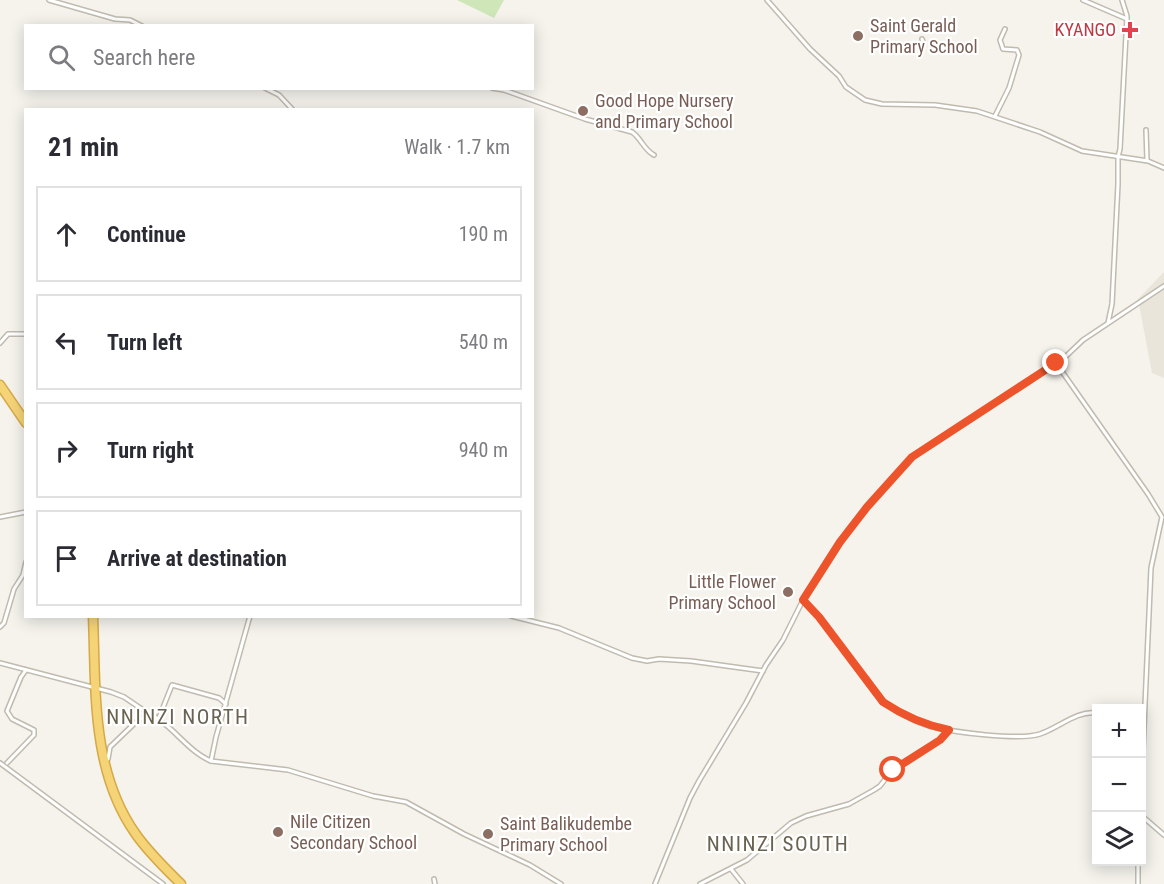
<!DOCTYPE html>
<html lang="en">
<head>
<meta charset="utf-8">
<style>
  body { margin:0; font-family:"Roboto Condensed",sans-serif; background:#f7f7f7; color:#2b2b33 }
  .controls { position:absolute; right:18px; bottom:18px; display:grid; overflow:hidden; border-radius:0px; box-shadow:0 3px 15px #0003 }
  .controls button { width:54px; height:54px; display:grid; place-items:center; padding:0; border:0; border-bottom:2px solid #e1e1e2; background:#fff; color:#2b2b33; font:30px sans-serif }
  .stop { position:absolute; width:18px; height:18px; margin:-14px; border:4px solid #ed542b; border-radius:50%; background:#fff }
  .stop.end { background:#ed542b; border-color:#fff; box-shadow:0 2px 6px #0008 }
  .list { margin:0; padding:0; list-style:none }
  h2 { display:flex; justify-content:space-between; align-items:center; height:78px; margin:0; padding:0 24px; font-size:26px }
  h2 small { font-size:20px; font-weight:400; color:#7c7c81 }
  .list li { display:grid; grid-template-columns:39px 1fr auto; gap:18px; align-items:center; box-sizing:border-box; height:96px; margin:0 12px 12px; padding:0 12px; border:2px solid #e1e1e2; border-radius:0px }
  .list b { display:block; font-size:22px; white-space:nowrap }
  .list em { font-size:20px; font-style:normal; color:#7c7c81 }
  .icon { flex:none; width:33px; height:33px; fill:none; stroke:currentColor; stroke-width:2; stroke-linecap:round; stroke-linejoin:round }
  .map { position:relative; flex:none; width:1164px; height:884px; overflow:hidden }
  .search { position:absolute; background:#fff; box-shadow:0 3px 15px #0003; left:24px; top:24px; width:510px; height:66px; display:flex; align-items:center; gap:15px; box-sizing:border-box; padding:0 21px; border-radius:0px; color:#7c7c81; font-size:22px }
  .panel { position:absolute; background:#fff; box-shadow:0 3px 15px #0003; left:24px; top:108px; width:510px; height:510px; border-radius:0px }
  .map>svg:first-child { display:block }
  .residential { fill:#e9e5da }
  .green { fill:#cee6b8 }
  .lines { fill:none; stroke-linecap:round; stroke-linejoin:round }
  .street-casing { stroke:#c0bbaf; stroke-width:6 }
  .highway-casing { stroke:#d5a946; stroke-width:11 }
  .street { stroke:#fff; stroke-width:3 }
  .highway { stroke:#f5d377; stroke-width:8 }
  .route { stroke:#ed542b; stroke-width:8 }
  .health-dot { fill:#e0444e; stroke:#fff; stroke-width:2 }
  .education-dot { fill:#8d6e63; stroke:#fff; stroke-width:2 }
  .labels { text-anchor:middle; stroke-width:4.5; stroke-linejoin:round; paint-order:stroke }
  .education-label { font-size:18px; fill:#785e54; stroke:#fff; text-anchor:start }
  .health-label { font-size:18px; fill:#be3a42; stroke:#fff; text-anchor:end }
  .quarter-label { font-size:21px; letter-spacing:1.5px; fill:#6b6351; stroke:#fff }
</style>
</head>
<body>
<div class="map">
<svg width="1164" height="884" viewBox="0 0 1164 884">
  <rect width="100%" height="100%" fill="#f5f3ec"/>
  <!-- residential -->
  <path class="residential" d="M1164 272V378L1152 373 1138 299Z"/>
  <!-- green -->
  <path class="green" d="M457 0H504L494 18Z"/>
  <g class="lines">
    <defs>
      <g id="street">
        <path d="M49 0 115 19 130 20 142 26"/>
        <path d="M767 0 810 49 839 76 846 87 865 100 882 104 935 105 977 111 1040 132 1082 151 1148 161 1164 168"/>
        <path d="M1083 0 1127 19"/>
        <path d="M922 39 923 42"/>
        <path d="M265 88 279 95 293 110"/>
        <path d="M492 88 504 90 585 119 632 132C641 138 644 150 654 155"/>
        <path d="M995 116 1009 88 1019 55 1017 50 1003 49 1000 40 1005 29"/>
        <path d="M1146 130 1147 160"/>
        <path d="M1108 323 1112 304 1118 184V157L1120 149 1127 16 1122 0"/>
        <path d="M0 343 8 334H26"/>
        <path d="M1056 363 1148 494 1162 517 1151 568 1142 773"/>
        <path d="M0 517 26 512"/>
        <path d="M803 600 819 617 883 702C897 712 913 721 929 726 953 732 1018 741 1040 734 1058 728 1078 710 1096 713"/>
        <path d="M250 616 216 737 211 761 288 770 373 796 406 802 464 834 530 865 561 884"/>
        <path d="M511 616 559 628 632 658 647 661 659 659 691 661 763 671"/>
        <path d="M0 627 4 623 14 589 23 575 26 562"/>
        <path d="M0 663 111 692 124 697 149 714"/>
        <path d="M158 720 172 685 219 698 226 704"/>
        <path d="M108 759 110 747 136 722 149 714C172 724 187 751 211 761"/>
        <path d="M0 763 163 884"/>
        <path d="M7 763 34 735V730L12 719 7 711 21 677 26 670"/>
        <path d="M1142 816 1164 835"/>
        <path d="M1138 862V884"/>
        <path d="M731 869 743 884"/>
        <path d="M434 879 435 884"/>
        <path d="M655 884 690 798 699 781 746 703 766 665 783 640 803 600 827 561 855 522 912 457 1062 360 1083 340 1164 286"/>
        <path d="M700 884 747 860 791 823 806 816 849 804 874 790 880 786 893 769 940 740 949 730"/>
      </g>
      <g id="highway">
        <path d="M0 385 26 423"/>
        <path d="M93 616C96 690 91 770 135 833 148 852 165 868 181 884"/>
      </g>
    </defs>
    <!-- street casing -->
    <use href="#street" class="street-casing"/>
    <!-- highway casing -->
    <use href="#highway" class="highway-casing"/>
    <!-- street -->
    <use href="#street" class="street"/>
    <!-- highway -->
    <use href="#highway" class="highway"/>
  </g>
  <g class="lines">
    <!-- route -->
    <path class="route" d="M893 770 940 740 949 730C925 725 904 716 883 702L819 617 803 600 840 542 867 507 912 457 1056 363"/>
  </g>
  <!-- markers -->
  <path class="health-dot" d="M1127 21h6v6h6v6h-6v6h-6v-6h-6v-6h6z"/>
  <g class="education-dot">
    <circle cx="858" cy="36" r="6"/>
    <circle cx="583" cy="111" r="6"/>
    <circle cx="788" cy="592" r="6"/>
    <circle cx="278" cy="832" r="6"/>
    <circle cx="488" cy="834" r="6"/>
  </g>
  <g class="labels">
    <!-- education labels -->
    <g class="education-label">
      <text x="870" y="32">Saint Gerald<tspan x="870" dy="21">Primary School</tspan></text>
      <text x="595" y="107">Good Hope Nursery<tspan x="595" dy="21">and Primary School</tspan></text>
      <text x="776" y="588" text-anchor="end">Little Flower<tspan x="776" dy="21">Primary School</tspan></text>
      <text x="290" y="828">Nile Citizen<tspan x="290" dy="21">Secondary School</tspan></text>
      <text x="500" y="830">Saint Balikudembe<tspan x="500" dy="21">Primary School</tspan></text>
    </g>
    <!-- health labels -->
    <g class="health-label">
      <text x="1116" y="36">KYANGO</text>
    </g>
    <!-- quarter labels -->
    <g class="quarter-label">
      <text x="178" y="724">NNINZI NORTH</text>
      <text x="778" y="851">NNINZI SOUTH</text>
    </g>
  </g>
</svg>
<div class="controls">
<button>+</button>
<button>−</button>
<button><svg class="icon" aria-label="layers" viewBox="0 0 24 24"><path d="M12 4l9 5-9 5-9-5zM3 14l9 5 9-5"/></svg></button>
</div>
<div class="stop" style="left:893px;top:770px"></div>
<div class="stop end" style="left:1056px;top:363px"></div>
<div class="search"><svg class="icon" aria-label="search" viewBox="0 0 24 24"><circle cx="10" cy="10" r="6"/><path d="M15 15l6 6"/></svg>Search here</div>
<section class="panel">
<h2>21 min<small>Walk · 1.7 km</small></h2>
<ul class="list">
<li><svg class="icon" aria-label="ahead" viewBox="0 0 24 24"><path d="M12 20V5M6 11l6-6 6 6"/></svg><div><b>Continue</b></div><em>190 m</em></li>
<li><svg class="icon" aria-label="left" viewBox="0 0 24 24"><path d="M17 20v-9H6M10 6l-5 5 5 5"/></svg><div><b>Turn left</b></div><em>540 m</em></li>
<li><svg class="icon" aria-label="right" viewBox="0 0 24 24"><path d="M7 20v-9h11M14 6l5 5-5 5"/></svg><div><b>Turn right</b></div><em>940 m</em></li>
<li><svg class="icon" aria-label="arrive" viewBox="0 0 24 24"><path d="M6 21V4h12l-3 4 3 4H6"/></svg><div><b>Arrive at destination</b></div></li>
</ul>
</section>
</div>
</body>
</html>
